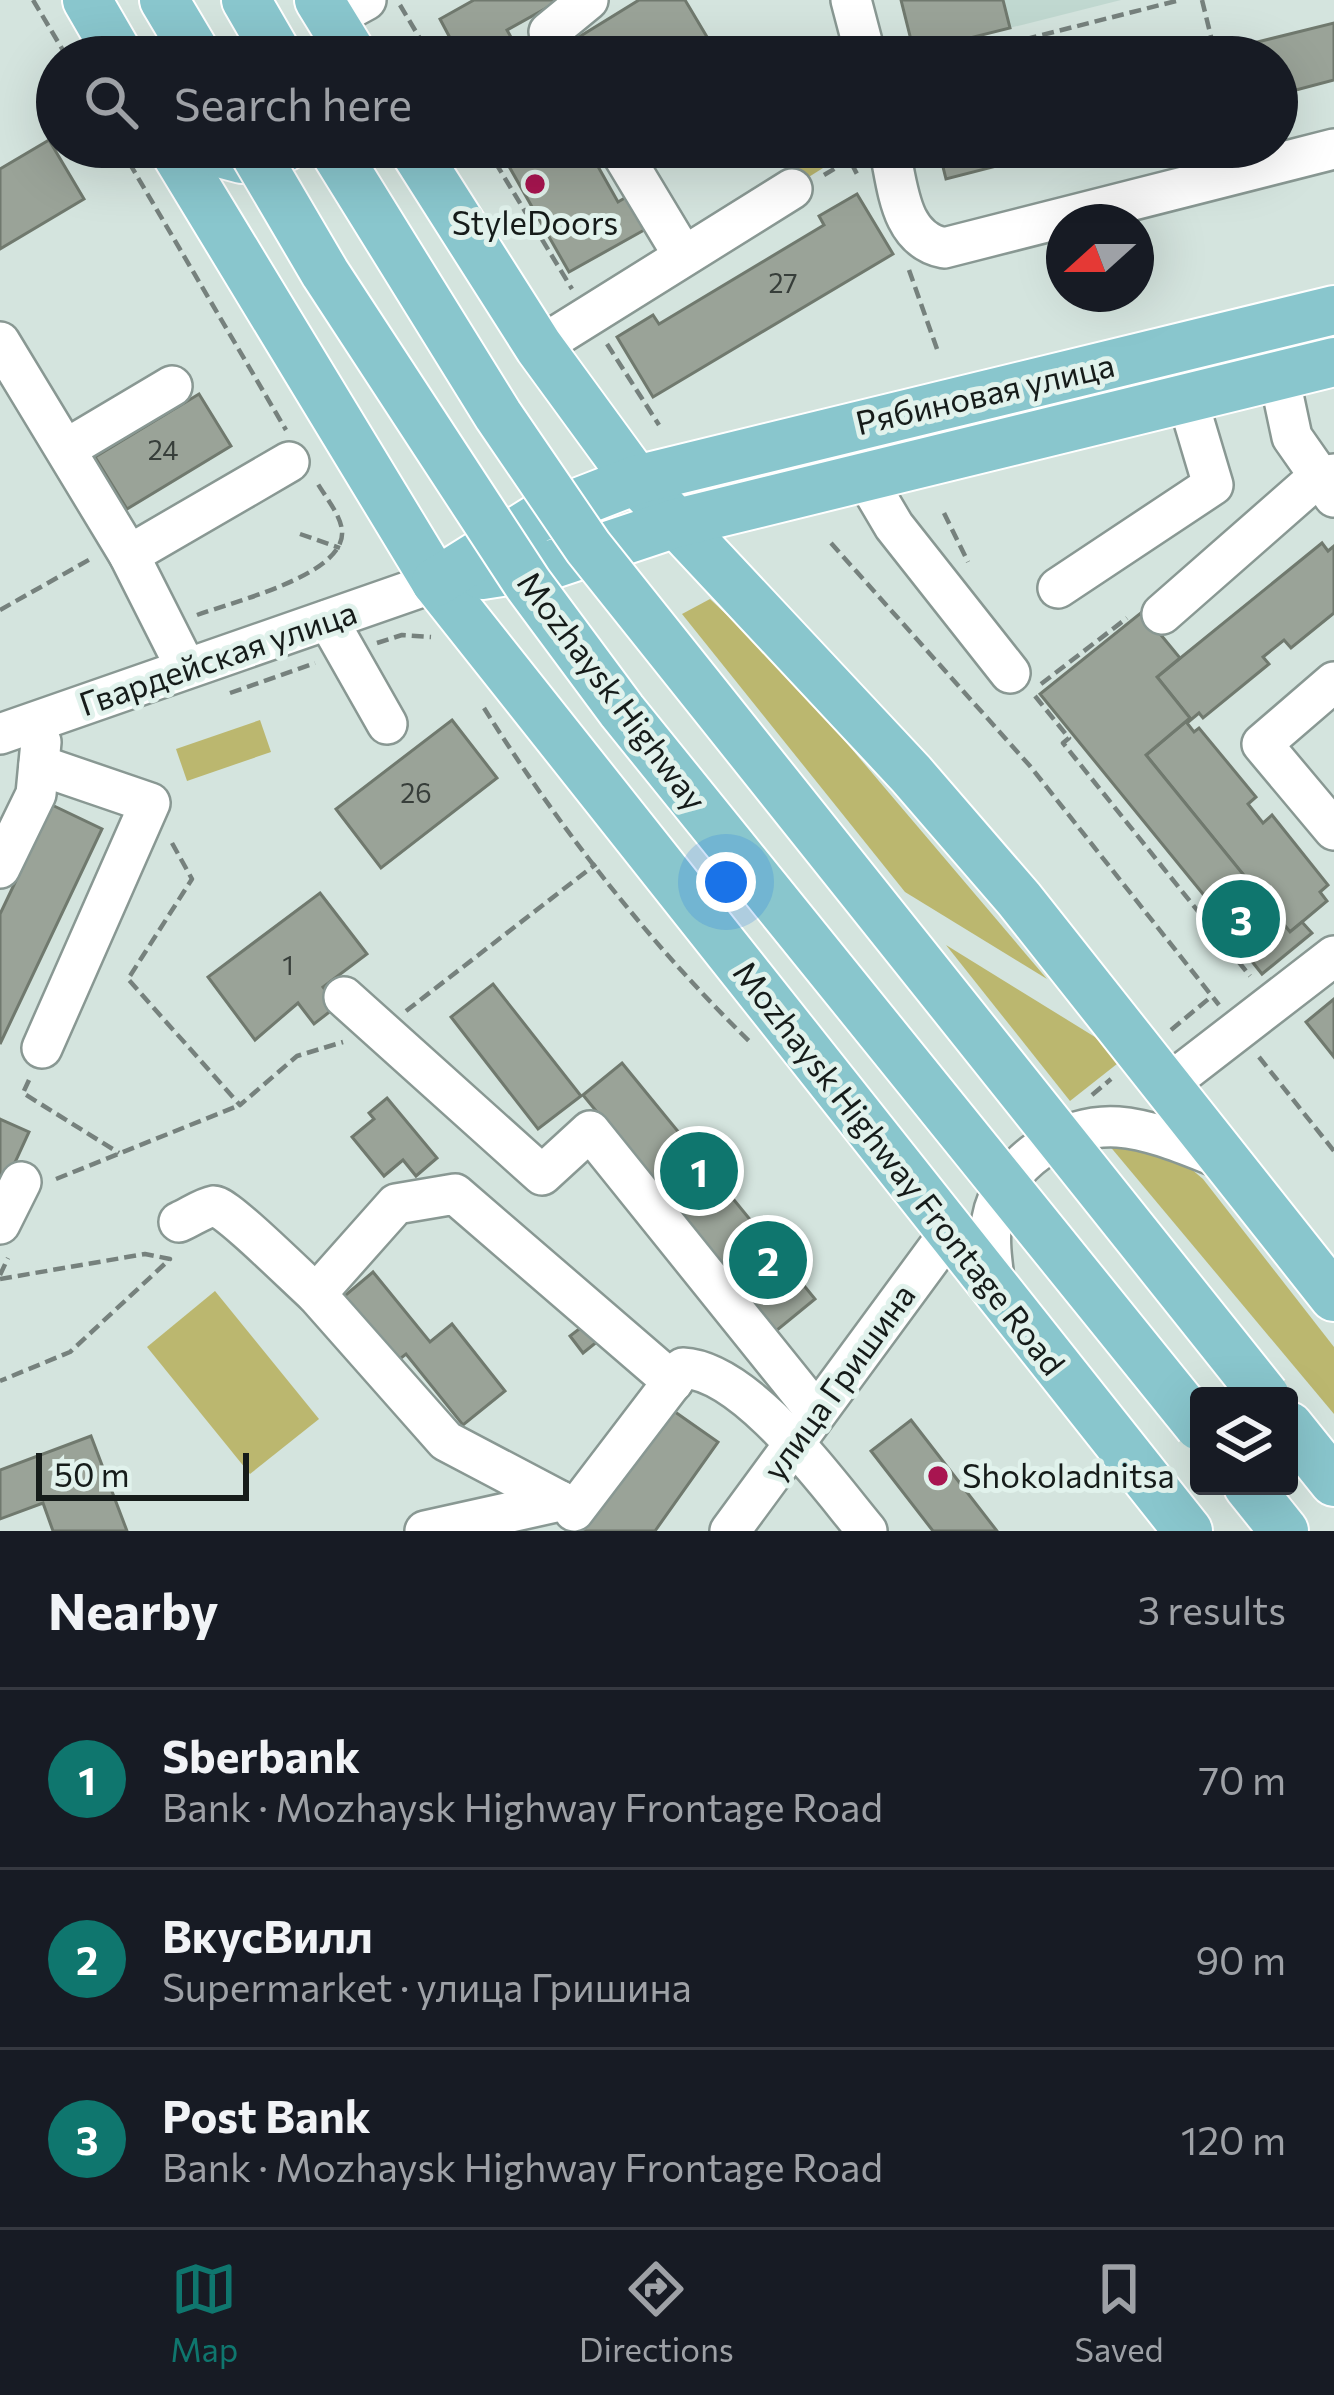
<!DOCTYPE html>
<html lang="en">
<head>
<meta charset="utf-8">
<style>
  body { margin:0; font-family:Commissioner,sans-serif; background:#20242c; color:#f1f3f6 }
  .controls { position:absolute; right:36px; bottom:36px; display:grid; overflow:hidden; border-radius:12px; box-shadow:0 12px 48px #0002 }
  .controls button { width:108px; height:108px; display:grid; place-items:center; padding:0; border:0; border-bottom:3px solid #363941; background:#171b24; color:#f1f3f6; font:60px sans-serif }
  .compass { position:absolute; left:1046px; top:204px; width:108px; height:108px; border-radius:50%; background:#171b24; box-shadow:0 12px 48px #0002; rotate:249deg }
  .scale { position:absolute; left:36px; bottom:30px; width:213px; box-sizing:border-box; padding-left:12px; border:6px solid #161c1a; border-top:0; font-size:33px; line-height:42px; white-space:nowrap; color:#161c1a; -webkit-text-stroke:9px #e1f2ec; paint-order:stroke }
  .you { position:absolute; left:726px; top:882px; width:42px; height:42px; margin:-30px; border:9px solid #fff; border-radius:50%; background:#1a73e8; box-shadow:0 0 0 18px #1a73e833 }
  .badge { display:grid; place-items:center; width:78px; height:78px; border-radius:50%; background:#0f766e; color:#fff; font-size:39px; font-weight:700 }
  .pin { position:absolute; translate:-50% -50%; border:6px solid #fff; box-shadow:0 3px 12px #0006 }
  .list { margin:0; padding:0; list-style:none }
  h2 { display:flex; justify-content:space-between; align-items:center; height:156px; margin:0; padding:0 48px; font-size:51px }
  h2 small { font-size:39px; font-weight:400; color:#9ea1a6 }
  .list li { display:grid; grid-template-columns:78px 1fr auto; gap:36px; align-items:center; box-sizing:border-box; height:180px; padding:0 48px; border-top:3px solid #363941 }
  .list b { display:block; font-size:45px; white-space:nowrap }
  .list p { margin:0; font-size:39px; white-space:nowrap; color:#9ea1a6 }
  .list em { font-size:39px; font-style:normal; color:#9ea1a6 }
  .icon { flex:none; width:66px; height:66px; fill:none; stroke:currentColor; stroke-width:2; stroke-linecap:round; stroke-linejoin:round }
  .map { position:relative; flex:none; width:1334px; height:1531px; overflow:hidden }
  .search { position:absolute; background:#171b24; box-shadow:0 12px 48px #0002; left:36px; right:36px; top:36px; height:132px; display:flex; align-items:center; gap:30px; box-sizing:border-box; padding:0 42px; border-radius:66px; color:#9ea1a6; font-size:45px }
  .sheet { height:696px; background:#171b24 }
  nav { display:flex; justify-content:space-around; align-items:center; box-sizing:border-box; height:168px; border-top:3px solid #363941; background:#171b24; font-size:33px; color:#9ea1a6 }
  nav a { display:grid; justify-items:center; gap:6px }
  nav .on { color:#0f766e }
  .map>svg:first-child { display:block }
  .built { fill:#c0d8d0 }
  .green { fill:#bbb76f }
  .building { fill:#9aa398; stroke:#70796e; stroke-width:3 }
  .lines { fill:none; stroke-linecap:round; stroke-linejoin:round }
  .minor-casing { stroke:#899893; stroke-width:44 }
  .major-casing { stroke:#fff; stroke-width:52 }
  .path { stroke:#76817d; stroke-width:4.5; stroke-dasharray:12 6; stroke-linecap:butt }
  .minor { stroke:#fff; stroke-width:39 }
  .major { stroke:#89c6cd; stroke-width:48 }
  .major-bridge-casing { stroke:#fff; stroke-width:52; stroke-linecap:butt }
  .major-bridge { stroke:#89c6cd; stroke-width:48 }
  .poi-dot { fill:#a81550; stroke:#e1f2ec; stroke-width:4.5 }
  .labels { text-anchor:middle; stroke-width:10; stroke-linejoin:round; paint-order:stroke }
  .number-label { font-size:27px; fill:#373e3a }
  .poi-label { font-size:33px; fill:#161c1a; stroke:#e1f2ec }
  .street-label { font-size:33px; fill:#161c1a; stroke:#e1f2ec }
</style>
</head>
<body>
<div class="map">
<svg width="1334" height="1531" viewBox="0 0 1334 1531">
  <rect width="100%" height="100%" fill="#d4e4de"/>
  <!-- built -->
  <path class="built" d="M901 0H1121L914 52Z"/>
  <!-- green -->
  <g class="green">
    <path d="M782 147H826L831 163 796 185 775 151Z"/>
    <path d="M710 599 783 668 1047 979 905 892 682 614Z"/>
    <path d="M260 720 271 752 187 781 176 749Z"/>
    <path d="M946 945 1095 1037 1122 1060 1070 1101Z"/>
    <path d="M1103 1138 1176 1156 1203 1179 1334 1347V1414Z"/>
    <path d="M215 1291 319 1419 250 1474 147 1347Z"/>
  </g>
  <!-- building -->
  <g class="building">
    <path d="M474 0H561L507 30 522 57H451L458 53 440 19Z"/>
    <path d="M639 0H685L713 47 697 57H592L579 37Z"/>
    <path d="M901 0H1003L1010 28 914 52Z"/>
    <path d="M1334 23V80L1277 95V57H1222L1221 51Z"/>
    <path d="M49 140 84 199 0 249V169Z"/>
    <path d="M498 147H587L618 202 628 196 646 229 569 272Z"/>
    <path d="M646 147H687L657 165Z"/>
    <path d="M938 147H1071L946 179Z"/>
    <path d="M857 194 893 254 653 397 617 337 653 315 659 324 824 225 819 216Z"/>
    <path d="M199 394 231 446 127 509 95 457Z"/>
    <path d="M1322 543 1328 551 1334 546V613L1291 648 1284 640 1263 657 1269 664 1203 718 1199 713 1187 723 1194 732 1199 728 1256 797 1248 804 1263 823 1272 815 1328 885 1320 892 1327 901 1290 932 1146 755 1190 718 1157 677Z"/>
    <path d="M1142 612 1180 658 1157 677 1190 718 1146 755 1290 932 1302 922 1312 933 1262 974 1235 940 1238 937 1040 694Z"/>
    <path d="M452 720 497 778 381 868 336 809Z"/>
    <path d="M52 805 102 829 0 1044V914Z"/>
    <path d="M320 893 367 954 323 987 337 1006 314 1024 298 1003 255 1040 208 977Z"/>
    <path d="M493 984 581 1096 538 1129 451 1017Z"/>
    <path d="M1334 999V1057L1306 1022Z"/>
    <path d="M622 1063 815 1299 776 1331 583 1095Z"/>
    <path d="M387 1098 437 1158 416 1176 403 1160 384 1176 352 1137 374 1119 369 1113Z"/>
    <path d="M0 1119 29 1132 0 1195Z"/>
    <path d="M373 1272 430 1342 452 1324 505 1391 463 1425 406 1354 387 1369 335 1304Z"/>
    <path d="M592 1319 598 1341 583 1353 570 1336Z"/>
    <path d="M668 1407 718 1442 655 1531H581Z"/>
    <path d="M911 1420 997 1531H933L871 1451Z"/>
    <path d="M91 1436 127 1531H53L43 1503 0 1519V1470Z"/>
  </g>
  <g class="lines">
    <defs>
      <g id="minor">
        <path d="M851 0 866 57"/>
        <path d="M331 19 366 0"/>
        <path d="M564 57 549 32 588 0"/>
        <path d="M618 147 683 255"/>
        <path d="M889 147C898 186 899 239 944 248L1334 149"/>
        <path d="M0 342 129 555 186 668"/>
        <path d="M539 347 792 189"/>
        <path d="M1279 376 1292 437 1334 497"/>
        <path d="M66 449 172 386"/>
        <path d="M865 477 894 526 1010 673"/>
        <path d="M129 555 289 462"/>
        <path d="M1058 588 1213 485 1187 398"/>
        <path d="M1162 614 1317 478 1334 474"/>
        <path d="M328 620 387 724"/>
        <path d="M1334 682 1262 744 1334 830"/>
        <path d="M0 734 436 582"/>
        <path d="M39 765 150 803 42 1048"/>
        <path d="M0 868 36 794 41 742"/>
        <path d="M344 997 542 1175 590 1131 816 1412"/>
        <path d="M1167 1085 1334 956"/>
        <path d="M179 1222C189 1218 203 1208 214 1206 225 1205 300 1280 316 1294"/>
        <path d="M0 1224 21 1182"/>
        <path d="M996 1294C993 1269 988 1243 992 1219 1002 1164 1063 1123 1118 1127 1155 1130 1191 1147 1225 1160"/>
        <path d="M560 1501 446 1441 316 1294 396 1204 455 1194 673 1382"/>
        <path d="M574 1511 683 1368C747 1371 827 1483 867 1531"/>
        <path d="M425 1531 560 1501"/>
        <path d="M730 1531 949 1233"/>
      </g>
      <g id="major">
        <path d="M87 0 120 57"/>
        <path d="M164 0 198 57"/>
        <path d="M246 0 279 57"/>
        <path d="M319 0 354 57"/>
        <path d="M172 147 436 582 1188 1531"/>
        <path d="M197 147 242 159 285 147"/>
        <path d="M412 147 539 347 636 480 911 774 1019 899 1334 1297"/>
        <path d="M482 575 553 564 673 524 1334 362"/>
        <path d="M436 582 538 518 636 480 1334 310"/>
        <path d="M1289 1426 1334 1482"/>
        <path d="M1248 1486 1284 1531"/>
      </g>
    </defs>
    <!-- minor casing -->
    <use href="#minor" class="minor-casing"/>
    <!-- major casing -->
    <use href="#major" class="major-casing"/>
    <!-- path -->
    <g class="path">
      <path d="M33 0 67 57"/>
      <path d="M1202 0 1216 57"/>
      <path d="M400 5 431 57"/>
      <path d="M955 57 1180 0"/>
      <path d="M120 147 286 430"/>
      <path d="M486 147 572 289"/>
      <path d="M843 147 858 176"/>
      <path d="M824 175 849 160"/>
      <path d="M909 270 937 349"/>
      <path d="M607 344 659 425"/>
      <path d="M944 513 968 562"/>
      <path d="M300 534 340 548"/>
      <path d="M831 543 1030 766 1219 1005"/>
      <path d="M0 610 94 557"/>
      <path d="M197 615C232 602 346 575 342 531 341 515 324 495 316 481"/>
      <path d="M377 643 402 635 431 637"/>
      <path d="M1041 684 1127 618"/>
      <path d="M230 693 315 663"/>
      <path d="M1035 696 1069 738 1063 743 1250 976"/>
      <path d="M484 708C558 826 649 943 749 1041"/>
      <path d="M172 843 192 879 128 979 240 1105 297 1056 343 1042"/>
      <path d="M406 1011 596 864"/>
      <path d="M1171 1030 1212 996"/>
      <path d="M1259 1057 1334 1151"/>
      <path d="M29 1080 23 1093 119 1153"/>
      <path d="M1092 1095 1111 1079"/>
      <path d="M56 1179 240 1105"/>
      <path d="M0 1275 8 1258"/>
      <path d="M0 1279 145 1254 170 1259 70 1352 0 1381"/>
    </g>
    <!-- minor -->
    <use href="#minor" class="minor"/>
    <!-- major -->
    <use href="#major" class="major"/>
    <defs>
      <g id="major-bridge">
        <path d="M251 147 325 273 528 584 622 711 1199 1426"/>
        <path d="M332 147 498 415 588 547 1265 1396"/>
      </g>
    </defs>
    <!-- major-bridge casing -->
    <use href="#major-bridge" class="major-bridge-casing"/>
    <!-- major-bridge -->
    <use href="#major-bridge" class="major-bridge"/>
  </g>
  <!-- markers -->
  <g class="poi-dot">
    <circle cx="535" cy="184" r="12"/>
    <circle cx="938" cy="1476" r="12"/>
  </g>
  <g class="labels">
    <!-- number labels -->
    <g class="number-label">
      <text x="783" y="293">27</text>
      <text x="163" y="460">24</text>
      <text x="416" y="803">26</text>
      <text x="288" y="975">1</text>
    </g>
    <!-- poi labels -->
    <g class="poi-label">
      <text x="535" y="235">StyleDoors</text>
      <text x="962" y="1488" text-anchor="start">Shokoladnitsa</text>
    </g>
    <!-- street labels -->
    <g class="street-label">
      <text transform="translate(985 394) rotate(-13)" y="12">Рябиновая улица</text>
      <text transform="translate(218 658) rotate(-19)" y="12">Гвардейская улица</text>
      <text transform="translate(612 691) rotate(53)" y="12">Mozhaysk Highway</text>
      <text transform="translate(899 1168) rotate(52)" y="12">Mozhaysk Highway Frontage Road</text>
      <text transform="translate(839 1382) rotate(-54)" y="12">улица Гришина</text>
    </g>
  </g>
</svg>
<div class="controls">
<button><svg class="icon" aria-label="layers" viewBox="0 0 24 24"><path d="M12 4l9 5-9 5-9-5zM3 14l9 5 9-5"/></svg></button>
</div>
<svg class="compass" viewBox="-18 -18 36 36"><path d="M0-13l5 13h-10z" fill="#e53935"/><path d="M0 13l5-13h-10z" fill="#9ea1a6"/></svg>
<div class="scale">50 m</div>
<div class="you"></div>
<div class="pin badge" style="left:699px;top:1171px">1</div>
<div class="pin badge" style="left:768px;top:1260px">2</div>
<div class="pin badge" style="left:1241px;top:919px">3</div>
<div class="search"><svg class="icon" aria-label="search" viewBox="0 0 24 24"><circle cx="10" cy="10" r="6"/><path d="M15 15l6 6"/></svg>Search here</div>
</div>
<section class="sheet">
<h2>Nearby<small>3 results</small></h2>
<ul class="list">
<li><span class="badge">1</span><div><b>Sberbank</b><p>Bank · Mozhaysk Highway Frontage Road</p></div><em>70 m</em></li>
<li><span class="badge">2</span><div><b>ВкусВилл</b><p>Supermarket · улица Гришина</p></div><em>90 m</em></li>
<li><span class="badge">3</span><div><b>Post Bank</b><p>Bank · Mozhaysk Highway Frontage Road</p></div><em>120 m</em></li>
</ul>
</section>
<nav>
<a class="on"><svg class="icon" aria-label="map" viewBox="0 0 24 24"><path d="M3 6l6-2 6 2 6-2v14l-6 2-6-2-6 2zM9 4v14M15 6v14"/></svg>Map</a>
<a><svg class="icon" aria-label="directions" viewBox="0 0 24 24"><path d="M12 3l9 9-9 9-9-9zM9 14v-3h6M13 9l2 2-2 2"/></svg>Directions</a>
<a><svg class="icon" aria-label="saved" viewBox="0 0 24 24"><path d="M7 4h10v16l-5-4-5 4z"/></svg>Saved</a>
</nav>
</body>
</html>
